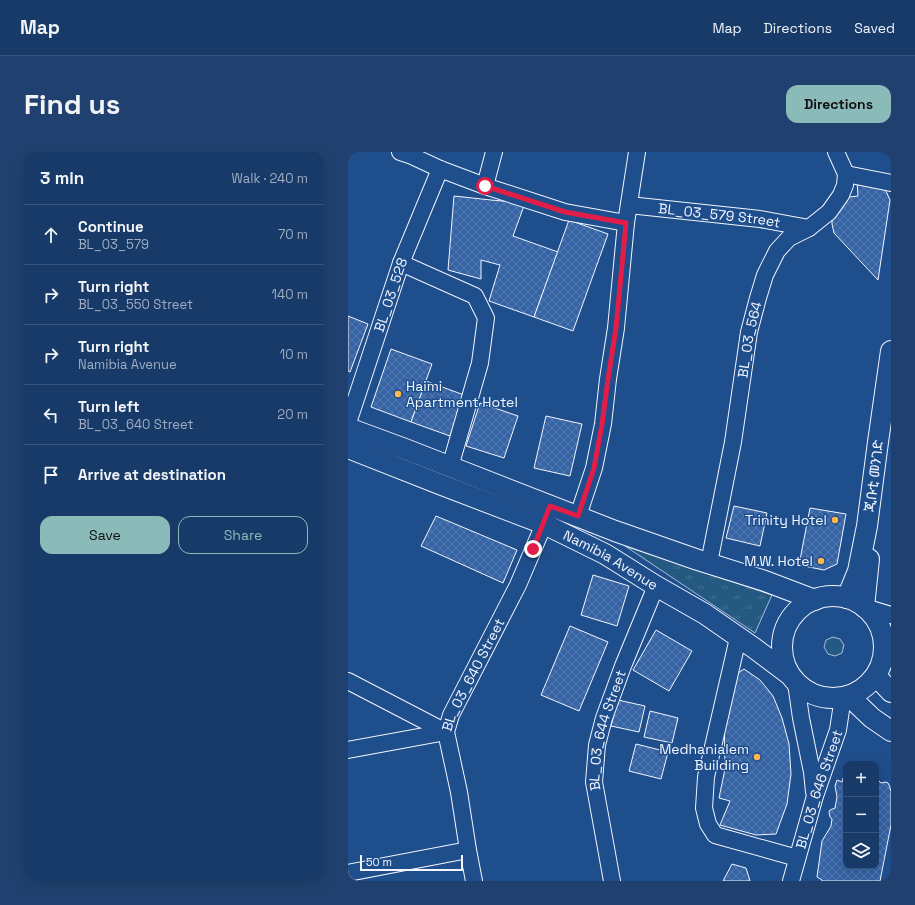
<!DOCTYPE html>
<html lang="en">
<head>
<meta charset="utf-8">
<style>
  body { margin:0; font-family:"Space Grotesk","Noto Sans Ethiopic",sans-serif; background:#20416f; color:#f1f3f6 }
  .controls { position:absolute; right:12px; bottom:12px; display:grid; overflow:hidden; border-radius:8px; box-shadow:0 4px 16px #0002 }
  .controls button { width:36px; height:36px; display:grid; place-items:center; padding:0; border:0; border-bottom:1px solid #36547d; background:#173a69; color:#f1f3f6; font:20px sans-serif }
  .scale { position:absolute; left:12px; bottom:10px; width:103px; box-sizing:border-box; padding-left:4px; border:2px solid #f2f6ff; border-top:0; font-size:11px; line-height:14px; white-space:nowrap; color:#f2f6ff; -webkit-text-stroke:3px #1f4e8c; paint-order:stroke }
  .stop { position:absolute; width:12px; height:12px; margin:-9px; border:3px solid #e11d48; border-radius:50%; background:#fff }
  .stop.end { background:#e11d48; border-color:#fff; box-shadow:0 1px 4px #0008 }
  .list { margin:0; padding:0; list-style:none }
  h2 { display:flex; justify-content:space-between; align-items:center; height:52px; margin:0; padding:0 16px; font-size:17px }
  h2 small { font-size:13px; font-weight:400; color:#9eadc0 }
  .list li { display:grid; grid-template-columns:26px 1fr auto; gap:12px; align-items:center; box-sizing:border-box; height:60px; padding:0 16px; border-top:1px solid #36547d }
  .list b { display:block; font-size:15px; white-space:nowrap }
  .list p { margin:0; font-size:13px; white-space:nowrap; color:#9eadc0 }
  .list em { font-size:13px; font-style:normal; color:#9eadc0 }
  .actions { display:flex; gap:8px; padding:12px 16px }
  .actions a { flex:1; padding:9px 0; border:1px solid #8bbbb9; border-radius:12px; text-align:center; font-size:14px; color:#8bbbb9 }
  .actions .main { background:#8bbbb9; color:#111 }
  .icon { flex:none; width:22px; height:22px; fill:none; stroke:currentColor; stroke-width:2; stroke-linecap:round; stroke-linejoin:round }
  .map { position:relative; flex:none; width:543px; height:729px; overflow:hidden; border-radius:12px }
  header { display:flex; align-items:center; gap:24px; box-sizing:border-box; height:56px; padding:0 20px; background:#173a69; border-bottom:1px solid #36547d }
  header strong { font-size:19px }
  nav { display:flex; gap:22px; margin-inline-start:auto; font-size:14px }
  .intro { display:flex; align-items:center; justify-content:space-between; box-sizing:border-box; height:96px; padding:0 24px }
  h1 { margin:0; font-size:28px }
  .button { padding:10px 18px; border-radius:12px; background:#8bbbb9; color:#111; font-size:14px; font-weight:700 }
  main { display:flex; gap:24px; padding:0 24px }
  aside { flex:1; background:#173a69; border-radius:12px; box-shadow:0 4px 16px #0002 }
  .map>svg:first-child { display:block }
  .grass { fill:url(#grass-tufts); stroke:#a8bbd7 }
  .building { fill:url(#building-cross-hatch); stroke:#f2f6ff }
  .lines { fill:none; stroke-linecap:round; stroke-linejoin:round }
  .minor-casing { stroke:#f2f6ff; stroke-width:18 }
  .major-casing { stroke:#f2f6ff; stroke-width:22 }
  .minor { stroke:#1f4e8c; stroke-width:16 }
  .major { stroke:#1f4e8c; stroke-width:20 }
  .route { stroke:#e11d48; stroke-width:5 }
  .poi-dot { fill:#ffb74d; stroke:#1f4e8c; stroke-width:1.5 }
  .labels { text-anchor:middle; stroke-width:3; stroke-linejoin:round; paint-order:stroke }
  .street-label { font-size:14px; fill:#f2f6ff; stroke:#1f4e8c }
  .poi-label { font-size:14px; fill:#f2f6ff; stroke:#1f4e8c; text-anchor:end }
</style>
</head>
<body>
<header>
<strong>Map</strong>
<nav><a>Map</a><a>Directions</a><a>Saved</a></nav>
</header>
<div class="intro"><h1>Find us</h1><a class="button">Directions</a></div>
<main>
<aside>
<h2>3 min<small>Walk · 240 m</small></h2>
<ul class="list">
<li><svg class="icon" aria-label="ahead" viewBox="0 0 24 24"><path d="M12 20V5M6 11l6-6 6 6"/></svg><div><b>Continue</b><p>BL_03_579</p></div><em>70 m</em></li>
<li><svg class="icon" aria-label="right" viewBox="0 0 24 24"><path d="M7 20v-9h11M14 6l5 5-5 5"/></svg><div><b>Turn right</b><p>BL_03_550 Street</p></div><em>140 m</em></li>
<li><svg class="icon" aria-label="right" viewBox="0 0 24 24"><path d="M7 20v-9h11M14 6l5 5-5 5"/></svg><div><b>Turn right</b><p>Namibia Avenue</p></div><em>10 m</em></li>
<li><svg class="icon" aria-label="left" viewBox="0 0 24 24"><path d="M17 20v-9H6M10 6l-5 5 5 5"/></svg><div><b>Turn left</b><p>BL_03_640 Street</p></div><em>20 m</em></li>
<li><svg class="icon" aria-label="arrive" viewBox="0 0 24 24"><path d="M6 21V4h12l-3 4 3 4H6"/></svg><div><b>Arrive at destination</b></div></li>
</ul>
<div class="actions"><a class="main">Save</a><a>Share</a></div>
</aside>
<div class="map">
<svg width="543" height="729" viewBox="0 0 543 729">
  <defs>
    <pattern id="grass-tufts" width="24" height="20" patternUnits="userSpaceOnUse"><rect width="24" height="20" fill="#245a82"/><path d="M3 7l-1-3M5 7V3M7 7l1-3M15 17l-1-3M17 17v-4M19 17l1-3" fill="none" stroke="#447295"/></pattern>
    <pattern id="building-cross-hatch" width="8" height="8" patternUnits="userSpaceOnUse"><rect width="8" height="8" fill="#3563a3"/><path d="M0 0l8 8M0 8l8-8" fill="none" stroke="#537ab1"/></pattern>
  </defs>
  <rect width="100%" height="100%" fill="#1f4e8c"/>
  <!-- grass -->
  <g class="grass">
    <path d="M277 394 424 443 407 481Z"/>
    <path d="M485 485 492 487 496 493 494 501 487 504 480 502 476 495 478 488Z"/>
  </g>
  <!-- building -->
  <g class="building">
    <path d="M509 29 537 37 542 48 530 128 486 81 484 72V63L492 46 510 44Z"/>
    <path d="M106 44 143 48 177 51 165 84 210 100 186 165 141 149 152 113 133 108V127L100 118Z"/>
    <path d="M221 68 260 82 225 179 186 165Z"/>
    <path d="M0 164 20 172 2 220 0 219Z"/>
    <path d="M43 197 84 212 63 270 23 255Z"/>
    <path d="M78 229 116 243 102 284 63 270Z"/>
    <path d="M132 251 170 264 156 306 118 294Z"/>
    <path d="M198 264 234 272 222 324 186 316Z"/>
    <path d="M386 354 419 361 412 394 378 386Z"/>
    <path d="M462 356 498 362 489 412 476 418 451 413Z"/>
    <path d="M88 364 169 398 155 431 73 394Z"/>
    <path d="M245 423 281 434 269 474 233 463Z"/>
    <path d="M222 474 260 490 231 559 193 543Z"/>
    <path d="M308 478 344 499 321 539 285 518Z"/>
    <path d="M396 517 412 528 425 544 434 566 441 592 443 622 439 652 428 682 408 683 372 673 382 649 371 646 377 617 376 549 381 527Z"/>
    <path d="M270 548 297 554 291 580 263 574Z"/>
    <path d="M302 559 330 566 324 591 296 585Z"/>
    <path d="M288 592 320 600 313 627 281 619Z"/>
    <path d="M495 626 498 627V714H528V626L533 631 538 630 540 631 542 635V637L543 638V673L532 729H474V728L469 725 474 689 483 674 484 667 482 665 481 660 482 658 487 656 489 645 487 634 489 628 494 630Z"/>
    <path d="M384 712 398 716 402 729H375Z"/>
  </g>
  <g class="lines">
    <defs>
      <g id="minor">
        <path d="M52 0 64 4 92 17 137 34 217 60 278 71"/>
        <path d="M498 22 543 31"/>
        <path d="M137 34 146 0"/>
        <path id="s1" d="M281 53 412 67 461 76"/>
        <path d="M53 111 127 144 138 166 132 211 102 315"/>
        <path id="s2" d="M0 271 53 111 92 17"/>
        <path d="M230 364 246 316 255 272 260 227 268 176 278 71 289 0"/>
        <path id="s3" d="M361 411 385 290 401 180 410 146 417 123 429 99 441 86 461 76 481 60 493 43 497 33 498 22 488 0"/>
        <path d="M516 455 543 463"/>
        <path d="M390 486 358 625 356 656 360 672 367 683 449 706"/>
        <path d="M535 505 543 504"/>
        <path d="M0 529 98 580"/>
        <path d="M448 531 453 566 464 620 466 640"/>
        <path d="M0 598 98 580"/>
        <path d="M0 721 120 698"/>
        <path id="s4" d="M126 729 120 698 111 640 98 580 103 563 170 433 196 372 200 360"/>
        <path id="s5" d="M264 729 246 630 249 593 256 566 275 514 308 434"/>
        <path id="s6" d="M443 729 467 644 490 578 495 545"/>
      </g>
      <g id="major">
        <path d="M0 276 57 297 267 379 350 408 417 429 467 448"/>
        <path id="s7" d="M0 296 94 333 196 372 257 402 308 434 357 462 406 496 442 523"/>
        <circle cx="485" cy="495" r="51"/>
        <path d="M499 446 510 419 519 374 530 290 543 199"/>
        <path d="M516 455 521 407"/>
        <path d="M528 524 543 540"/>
        <path d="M501 544 524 566 543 579"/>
      </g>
    </defs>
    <!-- minor casing -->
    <use href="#minor" class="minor-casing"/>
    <!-- major casing -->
    <use href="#major" class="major-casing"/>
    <!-- minor -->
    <use href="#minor" class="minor"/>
    <!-- major -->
    <use href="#major" class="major"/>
  </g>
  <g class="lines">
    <!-- route -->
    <path class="route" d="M137 34 217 60 278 71 268 176 260 227 254 272 246 316 230 364 202 354 185 397"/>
  </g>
  <!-- markers -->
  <g class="poi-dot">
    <circle cx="50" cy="242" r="4"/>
    <circle cx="487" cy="368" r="4"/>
    <circle cx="473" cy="409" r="4"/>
    <circle cx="409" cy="605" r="4"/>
  </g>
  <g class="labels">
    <!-- street labels -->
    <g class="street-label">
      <text dy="5" stroke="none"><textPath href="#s1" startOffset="91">BL_03_579 Street</textPath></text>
      <text dy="5" stroke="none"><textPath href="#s2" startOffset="135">BL_03_528</textPath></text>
      <text dy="5" stroke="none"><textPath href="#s3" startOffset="227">BL_03_564</textPath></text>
      <text transform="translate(526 324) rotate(-83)" y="5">ጂቡቲ መንገድ</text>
      <text dy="5" stroke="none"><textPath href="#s7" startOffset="286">Namibia Avenue</textPath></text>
      <text dy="5" stroke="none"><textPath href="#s4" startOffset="215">BL_03_640 Street</textPath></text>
      <text dy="5" stroke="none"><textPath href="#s5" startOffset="154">BL_03_644 Street</textPath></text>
      <text dy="5" stroke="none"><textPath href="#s6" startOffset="96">BL_03_646 Street</textPath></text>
    </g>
    <!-- poi labels -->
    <g class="poi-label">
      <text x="58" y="239" text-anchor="start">Haimi<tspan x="58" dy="16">Apartment Hotel</tspan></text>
      <text x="479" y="373">Trinity Hotel</text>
      <text x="465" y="414">M.W. Hotel</text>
      <text x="401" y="602">Medhanialem<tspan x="401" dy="16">Building</tspan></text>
    </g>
  </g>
</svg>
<div class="controls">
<button>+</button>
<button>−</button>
<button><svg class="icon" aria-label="layers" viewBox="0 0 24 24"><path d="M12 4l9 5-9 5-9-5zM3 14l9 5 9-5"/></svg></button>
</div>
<div class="scale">50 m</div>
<div class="stop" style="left:137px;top:34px"></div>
<div class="stop end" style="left:185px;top:397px"></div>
</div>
</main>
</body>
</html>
